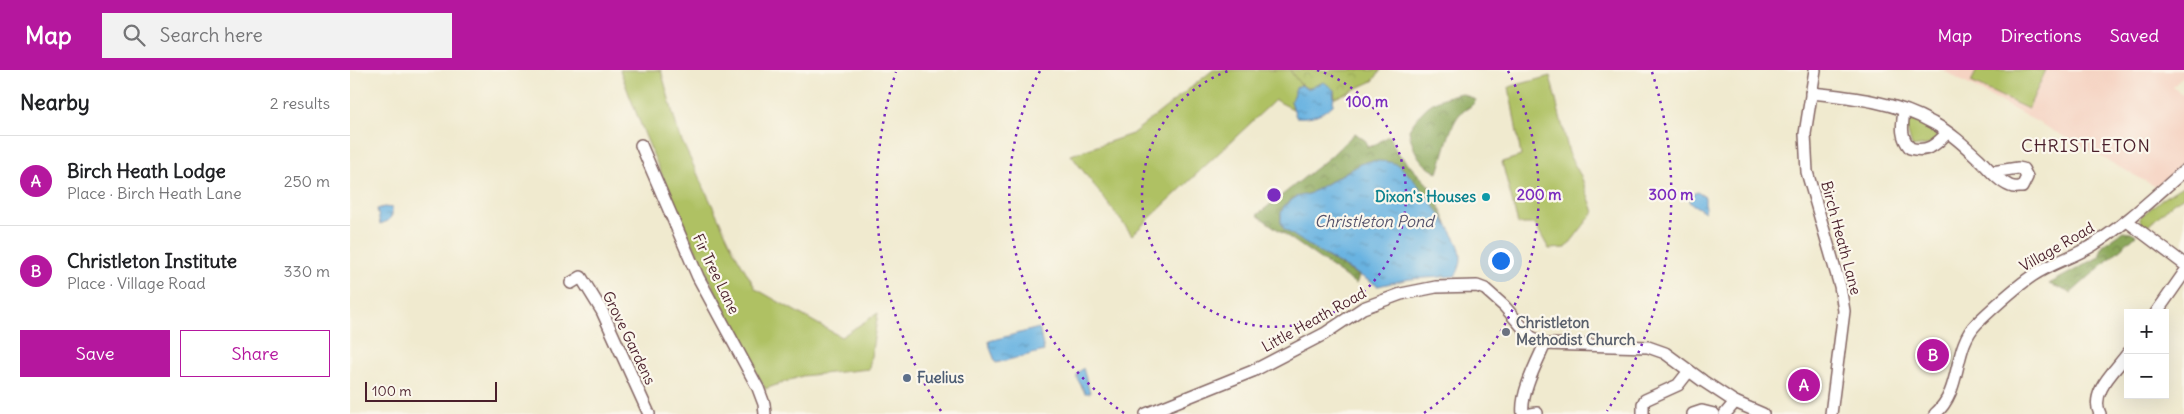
<!DOCTYPE html>
<html lang="en">
<head>
<meta charset="utf-8">
<style>
  body { margin:0; font-family:Delius,sans-serif; background:#f2f2f2; color:#202124 }
  .controls { position:absolute; right:15px; bottom:15px; display:grid; overflow:hidden; border-radius:0px; box-shadow:0 5px 20px #0002 }
  .controls button { width:45px; height:45px; display:grid; place-items:center; padding:0; border:0; border-bottom:1px solid #e0e0e0; background:#fff; color:#202124; font:25px sans-serif }
  .scale { position:absolute; left:15px; bottom:12px; width:132px; box-sizing:border-box; padding-left:5px; border:2px solid #4a1f2b; border-top:0; font-size:14px; line-height:18px; white-space:nowrap; color:#4a1f2b; -webkit-text-stroke:4px #fbf7ec; paint-order:stroke }
  .you { position:absolute; left:1150px; top:190px; width:18px; height:18px; margin:-12px; border:4px solid #fff; border-radius:50%; background:#1a73e8; box-shadow:0 0 0 8px #1a73e833 }
  .badge { display:grid; place-items:center; width:32px; height:32px; border-radius:50%; background:#b5179e; color:#fff; font-size:16px; font-weight:700 }
  .pin { position:absolute; translate:-50% -50%; border:2px solid #fff; box-shadow:0 1px 5px #0006 }
  .list { margin:0; padding:0; list-style:none }
  h2 { display:flex; justify-content:space-between; align-items:center; height:65px; margin:0; padding:0 20px; font-size:21px }
  h2 small { font-size:16px; font-weight:400; color:#757577 }
  .list li { display:grid; grid-template-columns:32px 1fr auto; gap:15px; align-items:center; box-sizing:border-box; height:90px; padding:0 20px; border-top:1px solid #e0e0e0 }
  .list b { display:block; font-size:19px; white-space:nowrap }
  .list p { margin:0; font-size:16px; white-space:nowrap; color:#757577 }
  .list em { font-size:16px; font-style:normal; color:#757577 }
  .actions { display:flex; gap:10px; padding:15px 20px }
  .actions a { flex:1; padding:11px 0; border:1px solid #b5179e; border-radius:0px; text-align:center; font-size:18px; color:#b5179e }
  .actions .main { background:#b5179e; color:#fff }
  .icon { flex:none; width:28px; height:28px; fill:none; stroke:currentColor; stroke-width:2; stroke-linecap:round; stroke-linejoin:round }
  .map { position:relative; flex:none; width:1834px; height:344px; overflow:hidden }
  header { display:flex; align-items:center; gap:30px; box-sizing:border-box; height:70px; padding:0 25px; background:#b5179e; color:#fff }
  header strong { font-size:24px }
  nav { display:flex; gap:28px; margin-inline-start:auto; font-size:18px }
  .search { width:350px; height:45px; background:#f2f2f2; display:flex; align-items:center; gap:12px; box-sizing:border-box; padding:0 18px; border-radius:0px; color:#757577; font-size:19px }
  main { display:flex }
  aside { flex:1; background:#fff }
  .map>svg:first-child { display:block }
  .built { fill:#f5d3c2 }
  .grass { fill:#afc164; stroke:#7c7048 }
  .forest { fill:url(#forest-crowns); stroke:#6a6342 }
  .park { fill:url(#park-crowns); stroke:#7c7048 }
  .water { fill:url(#water-ripples); stroke:#5a6986 }
  .lines { fill:none; stroke-linecap:round; stroke-linejoin:round }
  .minor-casing { stroke:#846664; stroke-width:14 }
  .minor { stroke:#fff; stroke-width:11 }
  .ring { fill:none; stroke:#7b2cbf; stroke-width:2.5; stroke-dasharray:2.5 5 }
  .culture-dot { fill:#0f9aa8; stroke:#fbf7ec; stroke-width:2 }
  .worship-dot { fill:#6b7280; stroke:#fbf7ec; stroke-width:2 }
  .service-dot { fill:#5c6f8a; stroke:#fbf7ec; stroke-width:2 }
  .labels { text-anchor:middle; stroke-width:4.5; stroke-linejoin:round; paint-order:stroke }
  .culture-label { font-size:15px; font-weight:bold; fill:#0d838f; stroke:#fbf7ec; text-anchor:end }
  .street-label { font-size:15px; fill:#4a1f2b; stroke:#fbf7ec }
  .worship-label { font-size:15px; font-weight:bold; fill:#5b616d; stroke:#fbf7ec; text-anchor:start }
  .service-label { font-size:15px; font-weight:bold; fill:#4e5e75; stroke:#fbf7ec; text-anchor:start }
  .water-label { font-size:16px; font-style:italic; fill:#55536b; stroke:#fbf7ec }
  .quarter-label { font-size:18px; letter-spacing:1px; fill:#4a1f2b; stroke:#fbf7ec }
  .centre { fill:#7b2cbf; stroke:#fbf7ec; stroke-width:2.5 }
  .ring-label { font-size:15px; text-anchor:middle; font-weight:bold; fill:#7b2cbf; stroke:#fbf7ec; stroke-width:4.5; stroke-linejoin:round; paint-order:stroke }
</style>
</head>
<body>
<header>
<strong>Map</strong>
<div class="search"><svg class="icon" aria-label="search" viewBox="0 0 24 24"><circle cx="10" cy="10" r="6"/><path d="M15 15l6 6"/></svg>Search here</div>
<nav><a>Map</a><a>Directions</a><a>Saved</a></nav>
</header>
<main>
<aside>
<h2>Nearby<small>2 results</small></h2>
<ul class="list">
<li><span class="badge">A</span><div><b>Birch Heath Lodge</b><p>Place · Birch Heath Lane</p></div><em>250 m</em></li>
<li><span class="badge">B</span><div><b>Christleton Institute</b><p>Place · Village Road</p></div><em>330 m</em></li>
</ul>
<div class="actions"><a class="main">Save</a><a>Share</a></div>
</aside>
<div class="map">
<svg width="1834" height="344" viewBox="0 0 1834 344">
  <defs>
    <pattern id="forest-crowns" width="20" height="18" patternUnits="userSpaceOnUse" patternTransform="scale(1.25)"><rect width="20" height="18" fill="#8ba75a"/><path d="M2 6a3 3 0 1 1 6 0M12 15a3 3 0 1 1 6 0" fill="none" stroke="#74874b"/></pattern>
    <pattern id="park-crowns" width="20" height="18" patternUnits="userSpaceOnUse" patternTransform="scale(1.25)"><rect width="20" height="18" fill="#afc164"/><path d="M2 6a3 3 0 1 1 6 0M12 15a3 3 0 1 1 6 0" fill="none" stroke="#98a557"/></pattern>
    <pattern id="water-ripples" width="26" height="14" patternUnits="userSpaceOnUse" patternTransform="scale(1.25)"><rect width="26" height="14" fill="#69b3e1"/><path d="M2 4q2-2 4 0t4 0M15 11q2-2 4 0t4 0" fill="none" stroke="#5891b7"/></pattern>
  </defs>
  <rect width="100%" height="100%" fill="#fbf7ec"/>
  <filter id="ink" filterUnits="userSpaceOnUse"><feTurbulence type="fractalNoise" baseFrequency=".02" numOctaves="2"/><feDisplacementMap in="SourceGraphic" scale="10" xChannelSelector="R" yChannelSelector="G"/><feConvolveMatrix kernelMatrix="1 2 1 2 8 2 1 2 1" color-interpolation-filters="sRGB"/></filter>
  <filter id="wash" filterUnits="userSpaceOnUse"><feTurbulence type="fractalNoise" baseFrequency=".0096" numOctaves="4" result="noise"/><feDisplacementMap in="SourceGraphic" scale="20" xChannelSelector="R" yChannelSelector="G"/><feGaussianBlur stdDeviation="1.12" result="paint"/><feColorMatrix in="noise" values="0 0 0 0 0 0 0 0 0 0 0 0 0 0 0 0 0 1.4 0 .05"/><feComposite in="paint" operator="in"/></filter>
  <g filter="url(#wash)">
    <rect width="100%" height="100%" fill="#f0eacf"/>
    <!-- built -->
    <path class="built" d="M1592 0H1834V4L1823 17 1834 26V92L1806 117Z"/>
    <!-- grass -->
    <g class="grass">
      <path d="M270 0H311L329 65 384 181 406 219 491 267 528 243 519 299 452 306 415 319C361 215 310 110 270 0Z"/>
      <path d="M863 0H940L951 15 946 18 941 31 943 39 925 30 782 165 721 85 782 64Z"/>
      <path d="M1627 0H1696L1678 39 1621 12Z"/>
      <path d="M1200 6 1220 87 1231 106 1244 142 1216 178 1199 179 1185 154H1168L1152 92 1171 86 1159 17Z"/>
      <path d="M1560 50C1569 50 1602 61 1582 73 1576 76 1568 76 1562 77L1556 55Z"/>
      <path d="M1834 115V126L1823 133 1797 157 1791 155 1790 147 1812 129Z"/>
    </g>
    <!-- forest -->
    <g class="forest">
      <path d="M1111 23 1126 30C1122 37 1117 38 1111 43 1100 53 1093 88 1088 103 1070 95 1062 79 1059 60 1075 35 1082 30 1111 23Z"/>
      <path d="M1005 63 1016 71 1017 77C1029 76 1030 68 1040 66L1046 81 1081 118 1097 154 1077 129 999 100 959 124 946 127 934 136 931 143V152L961 177 1009 206 1006 214 907 145 980 87Z"/>
      <path d="M1773 161 1781 162 1786 165 1721 223 1699 214 1749 187 1753 175Z"/>
    </g>
    <!-- park -->
    <path class="park" d="M940 0H1031L1023 11 985 28 984 20C958 19 955 23 940 0Z"/>
    <!-- water -->
    <g class="water">
      <path d="M974 12 984 20 983 35C971 45 962 48 946 47L941 31 946 18 951 15 957 19Z"/>
      <path d="M1020 91C1028 91 1039 91 1046 94 1061 101 1107 164 1110 180 1112 190 1111 197 1105 206L1059 209 1028 216 961 177 934 159 931 152V143L934 136 946 127 959 124 1010 94Z"/>
      <path d="M1347 122 1355 127V142L1339 132 1341 125Z"/>
      <path d="M34 137 42 138V145L38 151 30 154 27 139Z"/>
      <path d="M689 258 694 281 646 293 640 278 639 271Z"/>
      <path d="M733 298 740 323H735L727 308V304Z"/>
    </g>
  </g>
  <g filter="url(#ink)">
    <g class="lines">
      <defs>
        <g id="minor">
          <path d="M1465 0 1455 64 1457 102 1490 216 1494 241 1481 344"/>
          <path d="M1461 23C1502 27 1547 32 1583 53 1600 62 1615 76 1629 89 1638 98 1648 111 1660 116 1664 118 1668 117 1672 117L1677 107 1673 99 1668 98 1642 102"/>
          <path d="M1554 41C1552 56 1550 66 1560 78 1577 83 1586 75 1597 63"/>
          <path d="M291 75 348 207 408 318 414 334 415 344"/>
          <path d="M1777 151 1834 194"/>
          <path d="M221 213 231 207 252 241 299 344"/>
          <path d="M1806 243 1834 203"/>
          <path d="M796 344 903 301 974 264 1013 238 1051 224 1086 217 1127 216 1135 219 1154 236 1181 267 1195 274 1298 277 1315 283 1353 311 1385 332 1413 344"/>
          <path d="M1173 344C1170 324 1187 292 1195 274"/>
          <path d="M1181 344 1187 343"/>
          <path d="M1293 344V334L1295 330 1328 315 1339 301"/>
          <path d="M1343 344 1352 341 1364 344"/>
          <path d="M1375 344 1385 332"/>
          <path d="M1585 344C1613 320 1602 278 1627 253 1644 237 1663 219 1682 206 1701 193 1724 187 1743 175 1776 154 1804 127 1834 101"/>
          <path d="M1750 344C1739 322 1766 300 1778 283"/>
        </g>
      </defs>
      <!-- minor casing -->
      <use href="#minor" class="minor-casing"/>
      <!-- minor -->
      <use href="#minor" class="minor"/>
    </g>
  </g>
  <!-- distance rings -->
  <g class="ring">
    <path d="M967 0A132 132 0 1 1 881 0"/>
    <path d="M774 343A265 265 0 0 1 690 1M1158 1A265 265 0 0 1 1074 343"/>
    <path d="M591 341A397 397 0 0 1 546 2M1302 2A397 397 0 0 1 1257 341"/>
  </g>
  <!-- markers -->
  <circle class="culture-dot" cx="1136" cy="127" r="5"/>
  <circle class="worship-dot" cx="1156" cy="262" r="5"/>
  <circle class="service-dot" cx="557" cy="308" r="5"/>
  <g class="labels">
    <!-- culture labels -->
    <g class="culture-label">
      <text x="1126" y="132">Dixon's Houses</text>
    </g>
    <!-- street labels -->
    <g class="street-label">
      <text transform="translate(1491 168) rotate(75)" y="5">Birch Heath Lane</text>
      <text transform="translate(1707 177) rotate(-30)" y="5">Village Road</text>
      <text transform="translate(366 204) rotate(64)" y="5">Fir Tree Lane</text>
      <text transform="translate(964 250) rotate(-29)" y="5">Little Heath Road</text>
      <text transform="translate(279 268) rotate(64)" y="5">Grove Gardens</text>
    </g>
    <!-- worship labels -->
    <g class="worship-label">
      <text x="1166" y="258">Christleton<tspan x="1166" dy="17">Methodist Church</tspan></text>
    </g>
    <!-- service labels -->
    <g class="service-label">
      <text x="567" y="313">Fuelius</text>
    </g>
    <!-- water labels -->
    <g class="water-label">
      <text x="1024" y="157">Christleton Pond</text>
    </g>
    <!-- quarter labels -->
    <g class="quarter-label">
      <text x="1736" y="82">CHRISTLETON</text>
    </g>
  </g>
  <circle cx="924" cy="125" r="8" class="centre"/>
  <g class="ring-label">
    <text x="1017" y="37">100 m</text>
    <text x="1189" y="130">200 m</text>
    <text x="1321" y="130">300 m</text>
  </g>
</svg>
<div class="controls">
<button>+</button>
<button>−</button>
</div>
<div class="scale">100 m</div>
<div class="you"></div>
<div class="pin badge" style="left:1454px;top:315px">A</div>
<div class="pin badge" style="left:1583px;top:285px">B</div>
</div>
</main>
</body>
</html>
